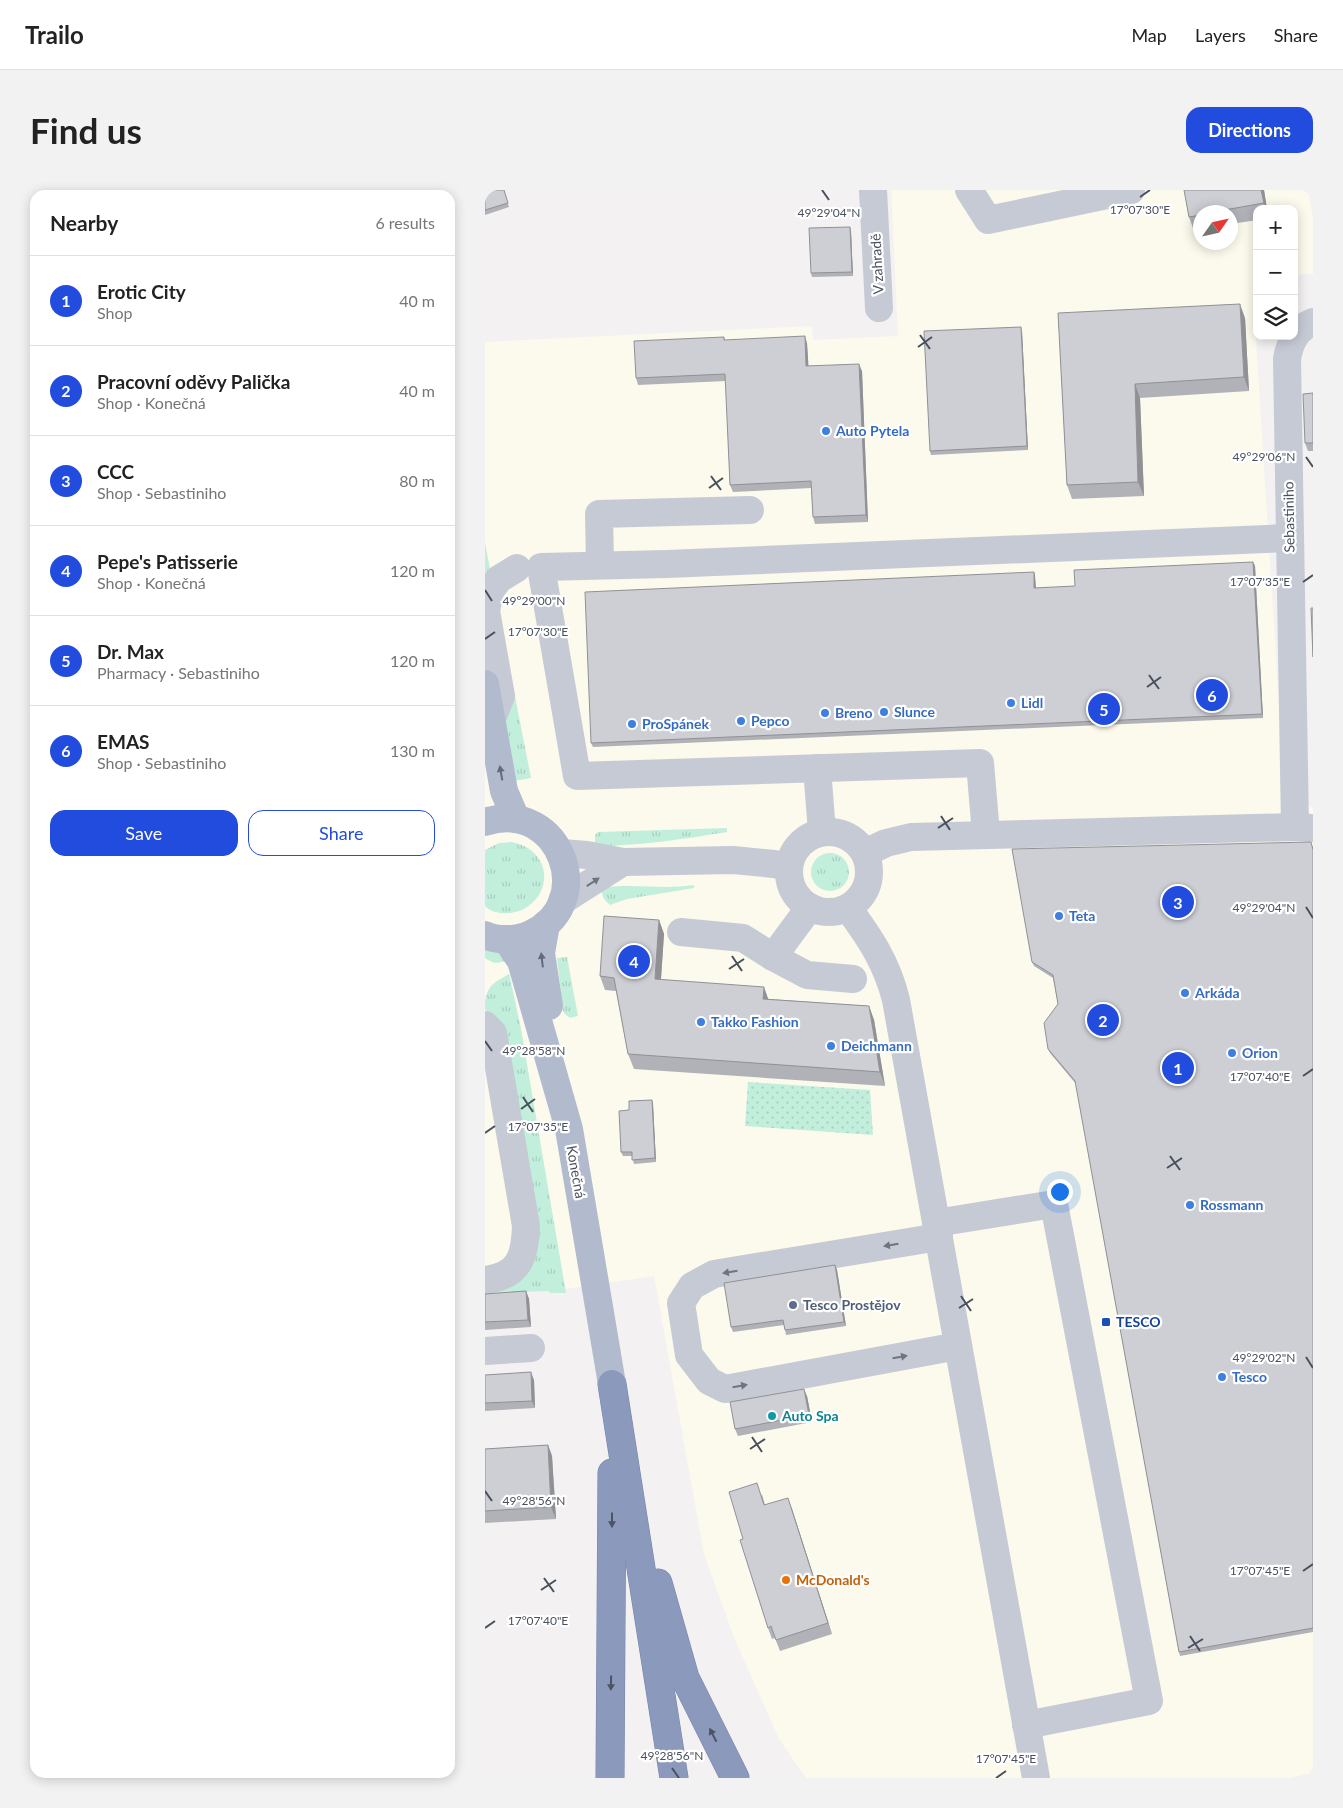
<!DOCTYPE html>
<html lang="en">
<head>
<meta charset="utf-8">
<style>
  body { margin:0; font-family:Lato,sans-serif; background:#f2f2f2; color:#222 }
  .controls { position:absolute; right:15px; top:15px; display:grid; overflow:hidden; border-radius:10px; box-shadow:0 2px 12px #0003 }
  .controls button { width:45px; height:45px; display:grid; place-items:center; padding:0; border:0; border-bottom:1px solid #e0e0e0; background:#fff; color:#222; font:25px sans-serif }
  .compass { position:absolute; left:708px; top:15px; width:45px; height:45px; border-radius:50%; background:#fff; box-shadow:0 2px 12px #0003; rotate:56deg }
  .you { position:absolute; left:574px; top:1001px; width:18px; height:18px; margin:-12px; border:4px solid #fff; border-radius:50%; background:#1a73e8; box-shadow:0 0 0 8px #1a73e833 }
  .badge { display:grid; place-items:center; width:32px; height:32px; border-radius:50%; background:#214cdd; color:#fff; font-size:16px; font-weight:700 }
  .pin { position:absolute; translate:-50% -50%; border:2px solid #fff; box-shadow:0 1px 5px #0006 }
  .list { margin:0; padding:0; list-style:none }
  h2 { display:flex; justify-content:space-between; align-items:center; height:65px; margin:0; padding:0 20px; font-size:21px }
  h2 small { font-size:16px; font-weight:400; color:#767676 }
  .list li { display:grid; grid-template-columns:32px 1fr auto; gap:15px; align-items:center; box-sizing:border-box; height:90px; padding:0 20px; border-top:1px solid #e0e0e0 }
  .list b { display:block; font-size:19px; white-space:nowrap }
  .list p { margin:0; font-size:16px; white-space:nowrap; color:#767676 }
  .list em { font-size:16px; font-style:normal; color:#767676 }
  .actions { display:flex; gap:10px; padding:15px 20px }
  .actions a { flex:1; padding:11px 0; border:1px solid #214cdd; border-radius:15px; text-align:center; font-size:18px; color:#214cdd }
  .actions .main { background:#214cdd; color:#fff }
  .icon { flex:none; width:28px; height:28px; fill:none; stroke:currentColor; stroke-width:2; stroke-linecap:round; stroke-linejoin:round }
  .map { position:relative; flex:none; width:828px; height:1588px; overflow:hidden; border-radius:15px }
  header { display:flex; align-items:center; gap:30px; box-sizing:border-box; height:70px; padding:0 25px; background:#fff; border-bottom:1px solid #e0e0e0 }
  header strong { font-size:24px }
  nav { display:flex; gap:28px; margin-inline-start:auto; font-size:18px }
  .intro { display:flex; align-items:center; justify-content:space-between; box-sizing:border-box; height:120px; padding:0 30px }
  h1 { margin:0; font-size:35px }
  .button { padding:12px 22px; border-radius:15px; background:#214cdd; color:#fff; font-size:18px; font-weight:700 }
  main { display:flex; gap:30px; padding:0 30px }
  aside { flex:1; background:#fff; border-radius:15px; box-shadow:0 2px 12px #0003 }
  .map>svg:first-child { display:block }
  .commercial { fill:#fcfaec; fill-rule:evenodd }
  .grass { fill:url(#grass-tufts) }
  .garden { fill:url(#garden-dots) }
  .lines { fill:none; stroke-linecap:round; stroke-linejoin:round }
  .highway-casing { stroke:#7684a9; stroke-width:29 }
  .minor { stroke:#c5cad5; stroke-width:28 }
  .major { stroke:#b2bace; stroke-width:28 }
  .highway { stroke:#8b99bd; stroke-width:28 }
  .wall { fill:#b1b2b7 }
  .shaded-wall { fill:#909195 }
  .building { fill:#cecfd5; stroke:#909195 }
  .oneway { fill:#636a79 }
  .oneway2 { fill:#6e7581 }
  .oneway3 { fill:#4c5462 }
  .ticks { fill:none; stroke:#49505d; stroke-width:2 }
  .shop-dot { fill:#3f7fe0; stroke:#fff; stroke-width:2 }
  .service-dot { fill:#5c6f8a; stroke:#fff; stroke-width:2 }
  .transit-dot { fill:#1a4fb4; stroke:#fff; stroke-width:2 }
  .culture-dot { fill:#0f9aa8; stroke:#fff; stroke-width:2 }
  .food-dot { fill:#e8710a; stroke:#fff; stroke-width:2 }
  .labels { text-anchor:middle; stroke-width:4.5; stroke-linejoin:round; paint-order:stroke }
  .street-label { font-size:14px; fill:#49505d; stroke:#fff }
  .shop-label { font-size:14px; font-weight:bold; fill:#366cbe; stroke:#fff; text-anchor:start }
  .service-label { font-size:14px; font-weight:bold; fill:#4e5e75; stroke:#fff; text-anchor:start }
  .transit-label { font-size:14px; font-weight:bold; fill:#164399; stroke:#fff; text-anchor:start }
  .culture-label { font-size:14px; font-weight:bold; fill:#0d838f; stroke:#fff; text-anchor:start }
  .food-label { font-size:14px; font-weight:bold; fill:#c56008; stroke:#fff; text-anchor:start }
  .ticks-label { font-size:12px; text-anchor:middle; fill:#49505d; stroke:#fff; stroke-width:4.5; stroke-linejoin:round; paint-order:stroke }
</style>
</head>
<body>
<header>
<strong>Trailo</strong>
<nav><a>Map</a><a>Layers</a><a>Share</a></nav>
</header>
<div class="intro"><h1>Find us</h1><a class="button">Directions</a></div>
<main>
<aside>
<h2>Nearby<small>6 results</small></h2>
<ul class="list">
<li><span class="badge">1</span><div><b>Erotic City</b><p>Shop</p></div><em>40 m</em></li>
<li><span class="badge">2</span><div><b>Pracovní oděvy Palička</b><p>Shop · Konečná</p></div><em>40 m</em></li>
<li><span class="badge">3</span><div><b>CCC</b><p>Shop · Sebastiniho</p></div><em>80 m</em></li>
<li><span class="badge">4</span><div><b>Pepe's Patisserie</b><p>Shop · Konečná</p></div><em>120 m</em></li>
<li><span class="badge">5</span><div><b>Dr. Max</b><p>Pharmacy · Sebastiniho</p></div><em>120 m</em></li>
<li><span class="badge">6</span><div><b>EMAS</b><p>Shop · Sebastiniho</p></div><em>130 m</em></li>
</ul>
<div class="actions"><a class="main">Save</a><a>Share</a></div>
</aside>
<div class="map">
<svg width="828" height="1588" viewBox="0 0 828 1588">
  <defs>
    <pattern id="grass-tufts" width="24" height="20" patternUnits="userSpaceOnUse" patternTransform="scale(1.25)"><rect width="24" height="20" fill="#c2eedc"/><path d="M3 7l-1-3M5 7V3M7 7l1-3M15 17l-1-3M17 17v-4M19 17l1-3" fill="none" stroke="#a8cebf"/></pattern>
    <pattern id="garden-dots" width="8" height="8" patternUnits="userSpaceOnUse" patternTransform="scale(1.25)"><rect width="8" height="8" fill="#c2eedc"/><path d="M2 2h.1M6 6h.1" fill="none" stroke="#a8cebf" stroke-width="1.8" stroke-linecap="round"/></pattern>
  </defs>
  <rect width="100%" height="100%" fill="#f3f1f1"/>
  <!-- commercial -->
  <g class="commercial">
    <path d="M406 0H823L828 29V84L809 85V19H772V87H769V115L800 612 828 617V1583L804 1588H321L294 1549 250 1450 219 1364 169 1086 80 1099 36 839 25 784 7 794 0 807V152L327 136 328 150 413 146ZM716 22H746V52H716Z"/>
    <path d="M0 819 7 827 49 1035 0 1097Z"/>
  </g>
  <!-- grass -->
  <g class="grass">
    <path d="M0 353 46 588 29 591 0 448Z"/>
    <path d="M242 638V642C198 649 154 656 110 656V645L113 642Z"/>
    <path d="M27 652C34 654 42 656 48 662 74 686 51 726 18 723 11 723 5 721 0 716V660L14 653Z"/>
    <circle cx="345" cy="682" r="19"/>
    <path d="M209 695V698L142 709 125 715 119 709 115 698C146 693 178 700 209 695Z"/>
    <path d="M0 751 8 756 20 771C11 774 8 773 0 768Z"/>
    <path d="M82 767 93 826 85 828 81 825 78 821 72 768Z"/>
    <path d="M24 784 36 839 81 1103H65L64 1101 0 1103 36 1089 7 827 0 819C0 797 7 794 24 784Z"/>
  </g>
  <!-- garden -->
  <path class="garden" d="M263 892 385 900 388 945 260 936Z"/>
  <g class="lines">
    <defs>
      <g id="highway">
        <path d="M127 1194 189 1588"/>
        <path d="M173 1393 200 1488 250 1588"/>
        <path d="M125 1588 127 1283"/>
      </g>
    </defs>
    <!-- highway casing -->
    <use href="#highway" class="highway-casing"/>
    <!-- minor -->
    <g class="minor">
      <path d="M388 0 394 118"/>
      <path d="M484 0 503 30 646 0"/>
      <path d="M115 375 114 324 265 320"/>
      <path d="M8 526 16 506 1 421 5 401 14 389 32 378"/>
      <path d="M332 578 337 642"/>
      <path d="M810 637 802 169C805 152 811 139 828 132"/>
      <circle cx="344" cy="682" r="40"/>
      <path d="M501 644 495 573 92 586 56 377 182 374 805 348"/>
      <path d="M76 663 102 665 138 672 248 670 289 674 304 677"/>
      <path d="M380 663 401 653 426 647 810 637 828 638"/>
      <path d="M77 711 138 672"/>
      <path d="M363 718C385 748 402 773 411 810L551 1588"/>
      <path d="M196 742 258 748 288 767 322 785 368 789"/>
      <path d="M288 767 325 717"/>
      <path d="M0 835 8 843 41 1036C40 1066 35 1086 0 1090"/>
      <path d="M451 1033 569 1014 664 1511 541 1535"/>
      <path d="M454 1047 229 1084 207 1096 196 1113 204 1165 224 1191 240 1199 473 1156"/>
      <path d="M0 1161 46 1158"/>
    </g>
    <!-- major -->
    <g class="major">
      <path d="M0 494 19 601 31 629"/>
      <path d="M0 632C76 607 116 717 41 746 29 750 12 751 0 745"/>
      <path d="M61 734 56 763 64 816"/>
      <path d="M21 749 36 771 84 939 127 1194"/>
    </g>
    <!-- highway -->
    <use href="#highway" class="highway"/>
  </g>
  <!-- wall -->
  <g class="wall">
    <path d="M0 0H19L24 17 0 25Z"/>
    <path d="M699 0H779L782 19H772V30L746 34V22H716V40L709 41 704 27Z"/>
    <path d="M365 37 366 41 368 86 327 87 326 83Z"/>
    <path d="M573 123 760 128 764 201 655 208 659 306 587 309 582 295Z"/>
    <path d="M537 141 543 260 446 265 445 261Z"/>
    <path d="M239 147 240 150 322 153 323 176 377 181 383 332 330 334 328 327 326 298 248 302 245 295 241 191 153 195 151 188Z"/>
    <path d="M828 203V261H823L820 253Z"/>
    <path d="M768 372 770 376 778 528 108 557 106 553 549 382 550 386 551 398 590 396Z"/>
    <path d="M828 656V1442L695 1466 694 1462 591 894 565 863 563 859 573 814 568 788 549 776 547 772Z"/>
    <path d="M174 730 179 744 176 789 284 809 384 816 389 830 400 896 149 879 143 864 131 801 120 800 115 786Z"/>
    <path d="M167 910 168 914 171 972 149 974 147 966H138L136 962 144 920Z"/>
    <path d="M350 1075 352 1080 361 1136 301 1145 299 1135 248 1142 246 1137Z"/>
    <path d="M41 1101 44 1109 46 1137 0 1140V1104Z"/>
    <path d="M0 1185 49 1190 50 1218 0 1221Z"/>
    <path d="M322 1206 327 1232 253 1246 250 1239Z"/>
    <path d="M63 1255 67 1266 71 1329 0 1333V1259Z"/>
    <path d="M277 1304 280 1315 307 1319 347 1444 295 1461 290 1448 287 1449 283 1438 258 1349Z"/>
  </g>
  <!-- shaded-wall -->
  <g class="shaded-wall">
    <path d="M776 0H779L782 19H781L779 13Z"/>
    <path d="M365 37 366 41 368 86 367 82Z"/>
    <path d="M755 114 760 128 764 201 759 187Z"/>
    <path d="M536 137 537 141 543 260 542 256Z"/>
    <path d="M320 146 322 153 324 183 321 176Z"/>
    <path d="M374 174 377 181 383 332 381 325Z"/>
    <path d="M650 194 655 208 659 306 653 292Z"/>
    <path d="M768 372 770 376 778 528 777 524Z"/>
    <path d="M549 382 550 386 551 402 549 398Z"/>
    <path d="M174 730 179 744 175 803 170 789Z"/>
    <path d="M279 797 284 811 278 809Z"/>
    <path d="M384 816 389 830 400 896 395 882Z"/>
    <path d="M167 910 168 914 171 972 170 968Z"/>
    <path d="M350 1075 352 1080 361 1136 359 1132Z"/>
    <path d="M41 1101 44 1109 46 1137 43 1130Z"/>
    <path d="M46 1182 49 1190 50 1218 47 1211Z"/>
    <path d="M319 1199 322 1206 327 1232 324 1225Z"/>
    <path d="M63 1255 67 1266 71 1329 66 1317Z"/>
    <path d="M303 1308 307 1319 347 1444 343 1433Z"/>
  </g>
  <!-- building -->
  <g class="building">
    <path d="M0 0H19L23 13 0 20Z"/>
    <path d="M699 0H776L779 13 728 22H716V25L704 27Z"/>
    <path d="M365 37 367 82 326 83 324 38Z"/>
    <path d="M755 114 759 187 650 194 653 292 582 295 573 123Z"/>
    <path d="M536 137 542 256 445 261 439 141Z"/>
    <path d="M320 146 321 176 374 174 381 325 328 327 326 291 245 295 240 184 151 188 149 151 239 147V150Z"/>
    <path d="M828 203V253H820L818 204Z"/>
    <path d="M768 372 777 524 106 553 100 402 549 382V398L590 396 589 380Z"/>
    <path d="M826 418H828V467Z"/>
    <path d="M826 652 828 660V1438L694 1462 590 891 563 859 559 833 573 814 568 785 547 772 527 659Z"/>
    <path d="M119 726 174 730 170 789 279 797 278 809 384 816 395 882 143 864 129 788 115 786Z"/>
    <path d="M167 910 170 968 147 970V962H136L134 921 144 920V911Z"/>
    <path d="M350 1075 359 1132 300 1140 298 1130 246 1137 239 1093Z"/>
    <path d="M41 1101 43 1130 0 1132V1104Z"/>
    <path d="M46 1182 47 1211 0 1213V1185Z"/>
    <path d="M319 1199 324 1225 250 1239 245 1212Z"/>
    <path d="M63 1255 66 1317 0 1321V1259Z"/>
    <path d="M272 1293 279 1315 303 1308 343 1433 291 1450 286 1436 283 1438 255 1350 258 1349 244 1302Z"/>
  </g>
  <!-- one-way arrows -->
  <defs><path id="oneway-solid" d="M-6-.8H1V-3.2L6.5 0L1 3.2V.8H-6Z" transform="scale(1.25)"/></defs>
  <g class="oneway">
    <use href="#oneway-solid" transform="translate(16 583) rotate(-100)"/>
    <use href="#oneway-solid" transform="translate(57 770) rotate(-97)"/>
  </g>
  <g class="oneway2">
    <use href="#oneway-solid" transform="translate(108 692) rotate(-33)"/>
    <use href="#oneway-solid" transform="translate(406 1055) rotate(171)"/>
    <use href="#oneway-solid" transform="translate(245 1082) rotate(171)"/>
    <use href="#oneway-solid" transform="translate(415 1167) rotate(-10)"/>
    <use href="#oneway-solid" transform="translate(255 1196) rotate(-10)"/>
  </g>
  <g class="oneway3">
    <use href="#oneway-solid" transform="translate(127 1330) rotate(90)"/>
    <use href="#oneway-solid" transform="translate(126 1493) rotate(91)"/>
    <use href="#oneway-solid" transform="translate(228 1545) rotate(-117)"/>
  </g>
  <!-- ticks -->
  <path class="ticks" d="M337 0 344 10M655 7 665 0M435 145 445 159M433 157 447 147M821 267 828 277M226 286 236 300M224 298 238 288M818 392 828 385M0 400 7 411M0 449 10 442M664 485 674 499M662 497 676 487M456 626 465 640M453 638 468 628M821 717 828 728M247 766 257 781M244 779 259 769M0 851 7 861M818 886 828 879M38 907 48 922M36 919 50 909M0 943 10 936M685 966 695 980M682 978 697 968M476 1106 486 1121M474 1118 488 1109M821 1167 828 1178M267 1247 277 1262M265 1259 280 1249M0 1301 7 1311M818 1381 828 1374M59 1388 69 1402M56 1400 71 1390M0 1438 10 1431M705 1446 715 1461M703 1458 718 1449M187 1578 194 1588M511 1588 521 1581"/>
  <!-- markers -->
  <g class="shop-dot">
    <circle cx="341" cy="241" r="5"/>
    <circle cx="526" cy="513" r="5"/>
    <circle cx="399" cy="522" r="5"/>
    <circle cx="340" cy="523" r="5"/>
    <circle cx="256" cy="531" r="5"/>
    <circle cx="147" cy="534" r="5"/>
    <circle cx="574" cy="726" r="5"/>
    <circle cx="700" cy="803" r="5"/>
    <circle cx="216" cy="832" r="5"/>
    <circle cx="346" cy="856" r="5"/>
    <circle cx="747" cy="863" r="5"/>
    <circle cx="705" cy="1015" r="5"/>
    <circle cx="737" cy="1187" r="5"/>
  </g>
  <circle class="service-dot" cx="308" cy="1115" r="5"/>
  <rect class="transit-dot" x="616" y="1127" width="10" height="10" rx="2.5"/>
  <circle class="culture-dot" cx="287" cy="1226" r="5"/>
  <circle class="food-dot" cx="301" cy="1390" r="5"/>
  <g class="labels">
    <!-- street labels -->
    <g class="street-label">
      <text transform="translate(392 74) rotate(-93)" y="5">V zahradě</text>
      <text transform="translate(804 327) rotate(-91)" y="5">Sebastiniho</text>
      <text transform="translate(91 982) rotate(80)" y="5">Konečná</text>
    </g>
    <!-- shop labels -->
    <g class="shop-label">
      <text x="351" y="246">Auto Pytela</text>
      <text x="536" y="518">Lidl</text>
      <text x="409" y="527">Slunce</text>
      <text x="350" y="528">Breno</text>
      <text x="266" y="536">Pepco</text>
      <text x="157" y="539">ProSpánek</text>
      <text x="584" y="731">Teta</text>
      <text x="710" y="808">Arkáda</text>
      <text x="226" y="837">Takko Fashion</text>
      <text x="356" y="861">Deichmann</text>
      <text x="757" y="868">Orion</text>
      <text x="715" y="1020">Rossmann</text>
      <text x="747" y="1192">Tesco</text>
    </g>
    <!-- service labels -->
    <g class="service-label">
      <text x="318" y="1120">Tesco Prostějov</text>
    </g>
    <!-- transit labels -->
    <g class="transit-label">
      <text x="631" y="1137">TESCO</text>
    </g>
    <!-- culture labels -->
    <g class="culture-label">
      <text x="297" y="1231">Auto Spa</text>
    </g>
    <!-- food labels -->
    <g class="food-label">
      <text x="311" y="1395">McDonald's</text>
    </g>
  </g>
  <g class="ticks-label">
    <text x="655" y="24">17°07'30"E</text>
    <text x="344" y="27">49°29'04"N</text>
    <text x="779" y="271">49°29'06"N</text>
    <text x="775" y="396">17°07'35"E</text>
    <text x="49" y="415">49°29'00"N</text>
    <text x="53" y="446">17°07'30"E</text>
    <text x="779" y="722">49°29'04"N</text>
    <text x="49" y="865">49°28'58"N</text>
    <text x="775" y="891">17°07'40"E</text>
    <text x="53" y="941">17°07'35"E</text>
    <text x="779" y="1172">49°29'02"N</text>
    <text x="49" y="1315">49°28'56"N</text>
    <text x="775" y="1385">17°07'45"E</text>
    <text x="53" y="1435">17°07'40"E</text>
    <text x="187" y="1570">49°28'56"N</text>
    <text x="521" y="1573">17°07'45"E</text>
  </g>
</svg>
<div class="controls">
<button>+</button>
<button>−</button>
<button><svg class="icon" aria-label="layers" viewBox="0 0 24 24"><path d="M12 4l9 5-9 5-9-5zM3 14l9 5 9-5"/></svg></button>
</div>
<svg class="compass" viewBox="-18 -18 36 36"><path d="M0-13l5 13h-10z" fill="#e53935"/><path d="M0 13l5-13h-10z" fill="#767676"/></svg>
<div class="you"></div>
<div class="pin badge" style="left:693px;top:878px">1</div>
<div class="pin badge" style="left:618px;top:830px">2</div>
<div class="pin badge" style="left:693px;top:712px">3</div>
<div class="pin badge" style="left:149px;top:771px">4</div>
<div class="pin badge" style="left:619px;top:519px">5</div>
<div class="pin badge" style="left:727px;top:505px">6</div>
</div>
</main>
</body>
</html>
